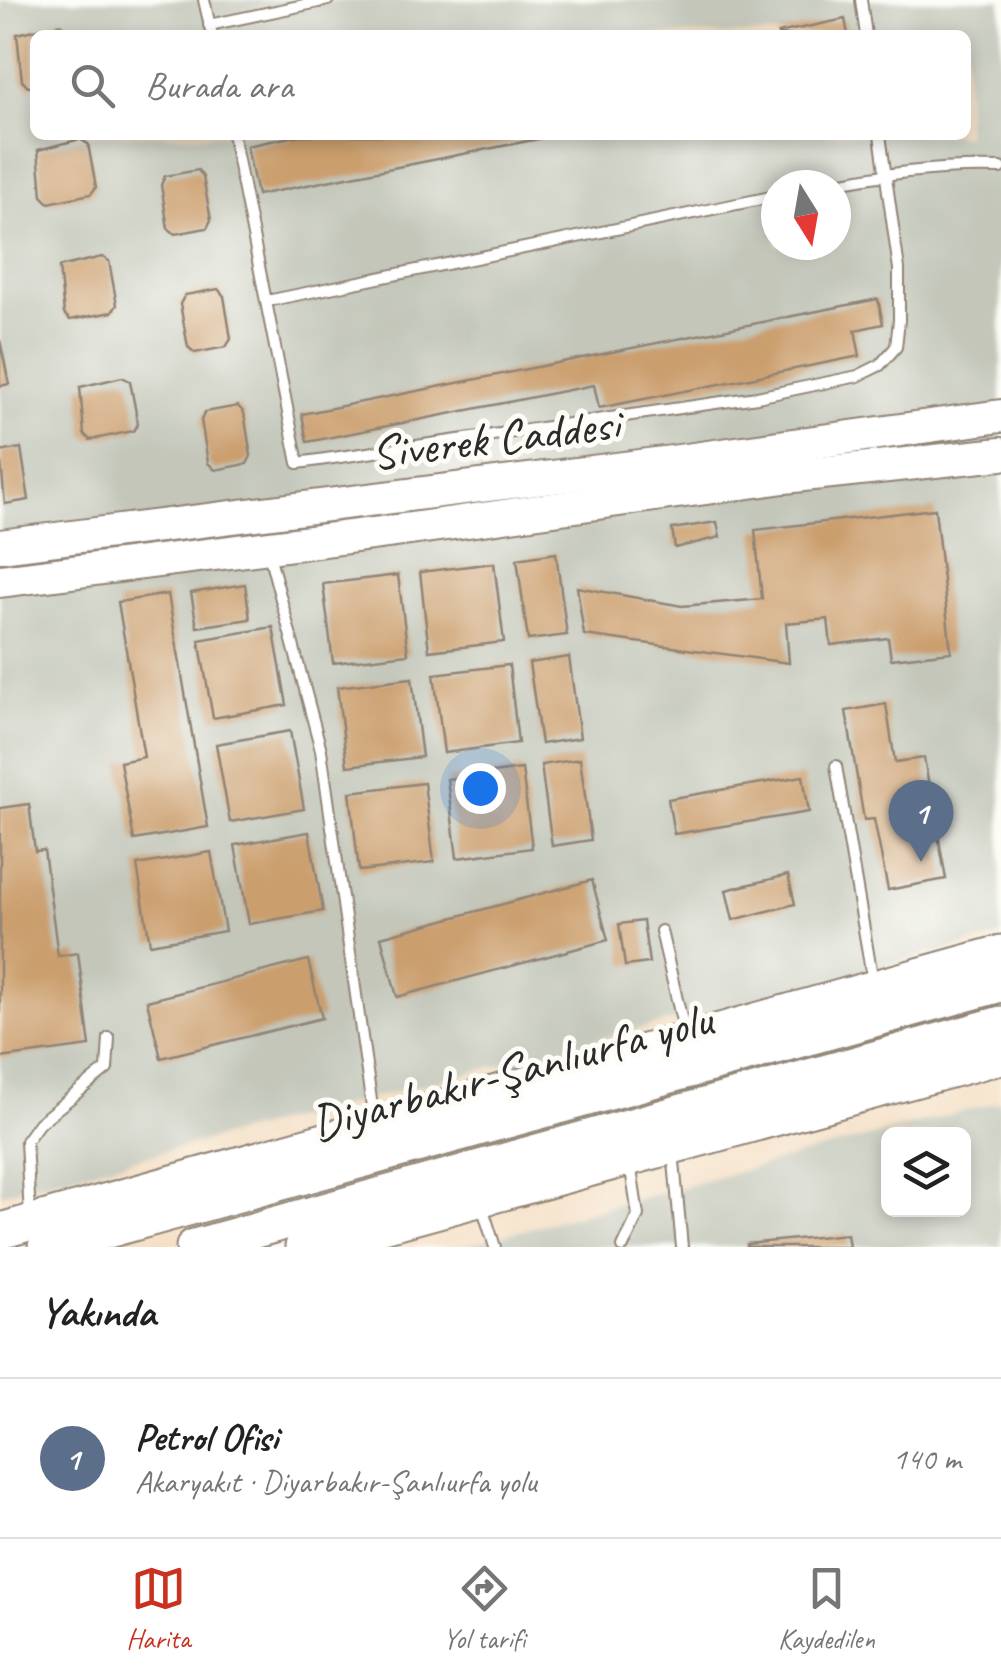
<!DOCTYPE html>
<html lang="tr">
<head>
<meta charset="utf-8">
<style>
  body { margin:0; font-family:Caveat,sans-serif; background:#f6f6f6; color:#222 }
  .controls { position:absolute; right:30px; bottom:30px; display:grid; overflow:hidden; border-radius:15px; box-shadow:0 5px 15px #0003 }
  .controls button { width:90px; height:90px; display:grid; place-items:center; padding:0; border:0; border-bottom:2px solid #e0e0e0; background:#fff; color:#222; font:50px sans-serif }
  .compass { position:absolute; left:761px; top:170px; width:90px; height:90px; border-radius:50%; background:#fff; box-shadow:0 5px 15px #0003; rotate:169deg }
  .you { position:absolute; left:480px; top:788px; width:35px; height:35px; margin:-25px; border:8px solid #fff; border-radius:50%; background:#1a73e8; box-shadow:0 0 0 15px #1a73e833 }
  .badge { display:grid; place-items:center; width:65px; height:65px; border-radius:50%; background:#c8321e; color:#fff; font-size:32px; font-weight:700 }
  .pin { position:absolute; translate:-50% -82px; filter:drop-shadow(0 2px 5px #0008) }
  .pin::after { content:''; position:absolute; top:52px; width:35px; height:30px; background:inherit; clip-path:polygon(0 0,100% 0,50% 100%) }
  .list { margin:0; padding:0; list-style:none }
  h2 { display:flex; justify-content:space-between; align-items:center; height:130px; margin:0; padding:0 40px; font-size:42px }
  h2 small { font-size:32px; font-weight:400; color:#767676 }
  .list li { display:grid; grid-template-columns:65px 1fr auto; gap:30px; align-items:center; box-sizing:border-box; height:160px; padding:0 40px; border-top:2px solid #e0e0e0 }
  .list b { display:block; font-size:38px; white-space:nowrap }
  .list p { margin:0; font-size:32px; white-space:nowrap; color:#767676 }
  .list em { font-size:32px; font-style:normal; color:#767676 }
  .icon { flex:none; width:55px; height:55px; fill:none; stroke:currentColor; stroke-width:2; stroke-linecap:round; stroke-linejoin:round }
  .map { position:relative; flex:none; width:1001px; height:1247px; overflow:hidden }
  .search { position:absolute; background:#fff; box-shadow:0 5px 15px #0003; left:30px; right:30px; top:30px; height:110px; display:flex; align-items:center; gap:25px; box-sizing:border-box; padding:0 35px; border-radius:15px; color:#767676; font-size:38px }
  .sheet { height:290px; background:#fff }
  nav { display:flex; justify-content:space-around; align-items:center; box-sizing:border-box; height:140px; border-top:2px solid #e0e0e0; background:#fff; font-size:28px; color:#767676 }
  nav a { display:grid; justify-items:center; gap:5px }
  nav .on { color:#c8321e }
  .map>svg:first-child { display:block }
  .industrial { fill:#c3c6b9; fill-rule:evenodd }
  .building { fill:#cb9e6d }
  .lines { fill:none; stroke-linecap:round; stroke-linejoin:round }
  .service-casing { stroke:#908476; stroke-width:14 }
  .primary-casing { stroke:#908476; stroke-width:36 }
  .trunk-casing { stroke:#908476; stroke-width:39 }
  .service { stroke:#fff; stroke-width:10 }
  .primary { stroke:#fff; stroke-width:32 }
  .trunk { stroke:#fff; stroke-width:35 }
  .labels { text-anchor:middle; stroke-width:10; stroke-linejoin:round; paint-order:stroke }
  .street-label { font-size:48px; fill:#2b2b2b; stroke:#fdfcf7 }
</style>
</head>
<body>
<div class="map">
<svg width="1001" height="1247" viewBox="0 0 1001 1247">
  <rect width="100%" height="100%" fill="#fdfcf7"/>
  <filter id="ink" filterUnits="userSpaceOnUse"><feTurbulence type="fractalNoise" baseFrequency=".01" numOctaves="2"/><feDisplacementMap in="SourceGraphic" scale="20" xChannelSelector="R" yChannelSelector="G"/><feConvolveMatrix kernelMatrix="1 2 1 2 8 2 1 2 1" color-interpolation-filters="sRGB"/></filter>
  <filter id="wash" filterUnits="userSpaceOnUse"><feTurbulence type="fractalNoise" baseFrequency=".0048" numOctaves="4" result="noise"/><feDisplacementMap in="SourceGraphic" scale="40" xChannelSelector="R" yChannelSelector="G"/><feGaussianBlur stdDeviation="2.25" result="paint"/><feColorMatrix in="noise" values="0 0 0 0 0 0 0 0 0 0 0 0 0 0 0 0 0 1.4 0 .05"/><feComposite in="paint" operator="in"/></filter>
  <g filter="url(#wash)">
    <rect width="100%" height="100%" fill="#f4dec2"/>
    <!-- industrial -->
    <g class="industrial">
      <path d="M0 0H1001V936L0 1194ZM35 35H966V135H35ZM776 185H836V245H776Z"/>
      <path d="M1001 1101V1247H460ZM888 1134H964V1210H888Z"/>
    </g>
    <g id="blocks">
      <!-- building -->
      <g class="building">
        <path d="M845 19 848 35H778V33Z"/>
        <path d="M60 24 67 28 69 35H35V86L28 87 22 81 17 34Z"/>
        <path d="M300 135H548V137L257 195 247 146Z"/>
        <path d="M80 139 88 144 96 187 91 194 49 203 42 196 38 150Z"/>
        <path d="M198 170 203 177 211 220 207 228 175 234 168 228 161 185 165 176Z"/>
        <path d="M102 257 109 261 117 305 112 312 70 320 64 314 59 267Z"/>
        <path d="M218 289 224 296 231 339 226 347 195 353 188 347 180 304 185 295Z"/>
        <path d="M878 299 883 324 855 330 860 356 599 408 594 385 307 442 302 414Z"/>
        <path d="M0 340 9 384 0 386Z"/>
        <path d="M122 377 130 381 138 424 133 431 90 440 84 434 80 387Z"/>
        <path d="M238 406 244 413 251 456 247 464 215 470 208 463 201 420 205 412Z"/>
        <path d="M21 448 29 500 5 504 0 452Z"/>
        <path d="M935 509 951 652 891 659 888 638 831 645 828 619 786 623 789 663 584 635 577 587 682 606 762 599 755 530Z"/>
        <path d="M717 522 720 537 675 548 672 529Z"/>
        <path d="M556 553 567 635 528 640 517 559Z"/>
        <path d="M494 563 504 642 429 651 420 572Z"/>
        <path d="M398 575 408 654 333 663 323 584Z"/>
        <path d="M245 584 250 619 197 627 191 593Z"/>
        <path d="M168 594 208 827 134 840 120 762 144 757 118 602Z"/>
        <path d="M273 627 287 705 213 718 199 640Z"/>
        <path d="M569 657 580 738 541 744 529 663Z"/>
        <path d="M509 665 518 743 444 753 434 674Z"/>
        <path d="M412 678 422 757 347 766 337 687Z"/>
        <path d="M886 704 895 762 924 758 946 879 888 890 874 819 864 820 846 711Z"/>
        <path d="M290 731 304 809 230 822 216 744Z"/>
        <path d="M580 759 591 840 552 846 541 765Z"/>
        <path d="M522 769 532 848 457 858 447 779Z"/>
        <path d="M803 776 809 812 674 834 668 799Z"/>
        <path d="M424 783 434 862 359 871 350 792Z"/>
        <path d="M29 804 35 851 44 850 58 956 78 953 90 1046 0 1058V808Z"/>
        <path d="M309 832 323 911 249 924 235 845Z"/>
        <path d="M211 852 225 931 150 944 137 865Z"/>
        <path d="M788 875 795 904 733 920 726 890Z"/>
        <path d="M592 880 608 940 397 997 381 937Z"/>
        <path d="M643 921 649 963 625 966 619 924Z"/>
        <path d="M308 960 322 1018 161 1058 147 1001Z"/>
        <path d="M847 1234 849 1247H747V1244Z"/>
      </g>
    </g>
  </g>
  <g filter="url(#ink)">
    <use href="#blocks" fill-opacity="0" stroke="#908476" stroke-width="2.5"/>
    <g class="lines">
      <defs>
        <g id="service">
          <path d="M204 0 212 35"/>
          <path d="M861 0 866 35"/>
          <path d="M209 25 328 0"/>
          <path d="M233 135 298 463 757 397 858 376 880 365 896 347 899 320V269L880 135"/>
          <path d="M828 185C885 173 942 166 1001 168"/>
          <path d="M267 301 776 196"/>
          <path d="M269 554 321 750 374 1121"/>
          <path d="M836 766 873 982"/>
          <path d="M661 931 685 1034"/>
          <path d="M673 1151 682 1247"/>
          <path d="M481 1203 495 1247"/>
          <path d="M30 1217 26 1141 39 1123 107 1069 109 1038"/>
          <path d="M623 1247 638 1215 630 1163"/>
        </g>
        <g id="primary">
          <path d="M0 546 672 462 1001 416"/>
          <path d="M0 581 396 531 784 477 1001 454"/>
        </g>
        <g id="trunk">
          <path d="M0 1231 1001 953"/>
          <path d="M46 1247 1001 984"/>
          <path d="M194 1247 1001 1024"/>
          <path d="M303 1247 1001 1056"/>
        </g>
      </defs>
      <!-- service casing -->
      <use href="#service" class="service-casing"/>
      <!-- primary casing -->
      <use href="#primary" class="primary-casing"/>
      <!-- trunk casing -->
      <use href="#trunk" class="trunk-casing"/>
      <!-- service -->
      <use href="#service" class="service"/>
      <!-- primary -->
      <use href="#primary" class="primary"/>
      <!-- trunk -->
      <use href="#trunk" class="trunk"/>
    </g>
  </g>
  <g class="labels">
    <!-- street labels -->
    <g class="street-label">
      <text transform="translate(495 437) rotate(-7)" y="17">Siverek Caddesi</text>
      <text transform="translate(511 1070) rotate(-15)" y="17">Diyarbakır-Şanlıurfa yolu</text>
    </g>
  </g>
</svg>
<div class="controls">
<button><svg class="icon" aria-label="layers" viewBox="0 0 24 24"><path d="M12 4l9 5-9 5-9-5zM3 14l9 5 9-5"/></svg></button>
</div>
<svg class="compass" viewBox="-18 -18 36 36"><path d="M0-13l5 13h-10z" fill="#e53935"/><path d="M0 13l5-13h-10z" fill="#767676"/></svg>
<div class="you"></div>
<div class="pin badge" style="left:921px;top:862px;background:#5c6f8a">1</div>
<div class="search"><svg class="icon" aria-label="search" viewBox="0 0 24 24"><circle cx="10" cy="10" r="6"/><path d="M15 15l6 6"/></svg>Burada ara</div>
</div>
<section class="sheet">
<h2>Yakında<small></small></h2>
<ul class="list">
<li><span class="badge" style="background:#5c6f8a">1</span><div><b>Petrol Ofisi</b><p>Akaryakıt · Diyarbakır-Şanlıurfa yolu</p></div><em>140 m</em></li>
</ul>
</section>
<nav>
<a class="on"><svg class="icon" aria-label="map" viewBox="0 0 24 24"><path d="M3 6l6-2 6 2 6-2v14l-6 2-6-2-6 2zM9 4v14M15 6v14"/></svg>Harita</a>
<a><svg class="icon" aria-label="directions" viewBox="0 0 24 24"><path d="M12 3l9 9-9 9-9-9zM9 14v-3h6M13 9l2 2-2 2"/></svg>Yol tarifi</a>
<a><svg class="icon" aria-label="saved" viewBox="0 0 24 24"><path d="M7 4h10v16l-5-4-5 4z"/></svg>Kaydedilen</a>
</nav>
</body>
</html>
